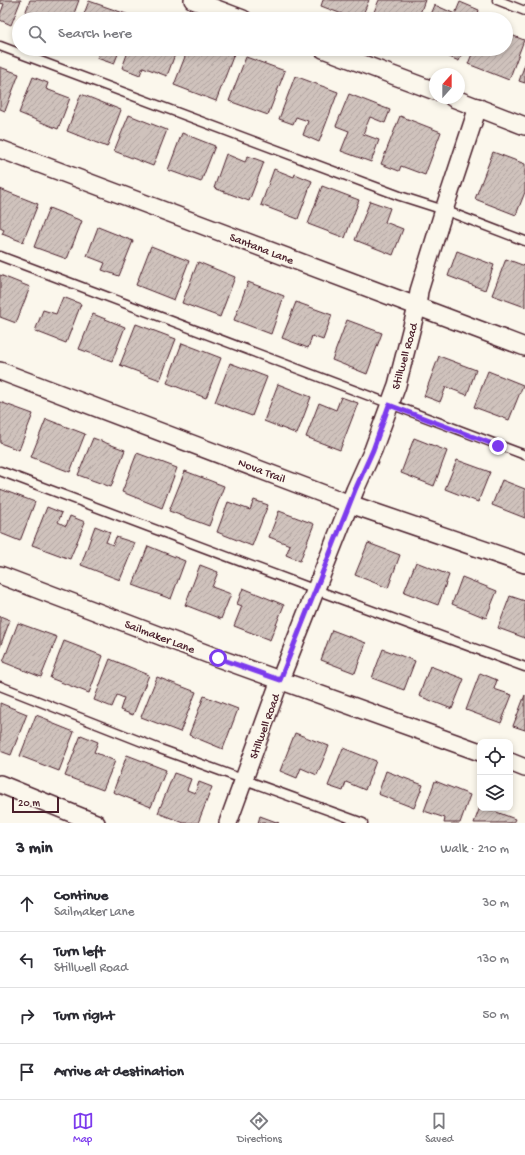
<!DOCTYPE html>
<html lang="en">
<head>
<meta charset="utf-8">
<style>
  body { margin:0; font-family:"Gochi Hand",sans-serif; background:#f7f7f7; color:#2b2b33 }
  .controls { position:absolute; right:12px; bottom:12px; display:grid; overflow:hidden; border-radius:8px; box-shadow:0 2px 6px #0003 }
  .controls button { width:36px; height:36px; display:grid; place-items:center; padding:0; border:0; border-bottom:1px solid #e1e1e2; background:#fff; color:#2b2b33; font:20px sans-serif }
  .compass { position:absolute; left:429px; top:68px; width:36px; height:36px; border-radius:50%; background:#fff; box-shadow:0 2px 6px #0003; rotate:21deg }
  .scale { position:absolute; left:12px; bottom:10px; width:47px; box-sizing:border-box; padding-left:4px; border:2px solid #4a1f2b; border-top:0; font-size:11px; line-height:14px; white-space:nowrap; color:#4a1f2b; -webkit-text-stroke:3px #fbf7ec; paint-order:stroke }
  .stop { position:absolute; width:12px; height:12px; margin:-9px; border:3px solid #7c3aed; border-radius:50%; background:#fff }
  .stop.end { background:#7c3aed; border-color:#fff; box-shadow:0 1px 4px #0008 }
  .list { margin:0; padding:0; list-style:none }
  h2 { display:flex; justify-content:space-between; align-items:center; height:52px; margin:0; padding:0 16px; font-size:17px }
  h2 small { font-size:13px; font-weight:400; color:#7c7c81 }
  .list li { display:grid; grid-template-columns:26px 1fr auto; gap:12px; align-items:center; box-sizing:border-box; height:56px; padding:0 16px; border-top:1px solid #e1e1e2 }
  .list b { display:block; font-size:15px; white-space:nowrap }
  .list p { margin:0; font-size:13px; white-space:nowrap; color:#7c7c81 }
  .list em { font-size:13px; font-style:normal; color:#7c7c81 }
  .icon { flex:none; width:22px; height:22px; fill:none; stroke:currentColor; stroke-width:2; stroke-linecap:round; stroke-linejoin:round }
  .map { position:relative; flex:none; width:525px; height:823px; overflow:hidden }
  .search { position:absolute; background:#fff; box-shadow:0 2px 6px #0003; left:12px; right:12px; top:12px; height:44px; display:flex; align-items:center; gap:10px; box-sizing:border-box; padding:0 14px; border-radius:22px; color:#7c7c81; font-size:15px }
  .sheet { height:276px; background:#fff }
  nav { display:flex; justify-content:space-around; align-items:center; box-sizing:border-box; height:56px; border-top:1px solid #e1e1e2; background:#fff; font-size:11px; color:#7c7c81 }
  nav a { display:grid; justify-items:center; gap:2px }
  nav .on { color:#7c3aed }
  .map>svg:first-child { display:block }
  .building { fill:url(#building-hatch); stroke:#4a1f2b }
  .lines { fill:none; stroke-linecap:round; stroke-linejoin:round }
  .service-casing { stroke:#4a1f2b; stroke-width:11 }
  .minor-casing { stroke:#4a1f2b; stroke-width:20 }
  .service { stroke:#fbf7ec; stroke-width:8 }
  .minor { stroke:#fbf7ec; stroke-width:17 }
  .route { stroke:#7c3aed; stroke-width:5 }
  .labels { text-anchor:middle; stroke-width:3.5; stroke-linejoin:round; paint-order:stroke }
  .street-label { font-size:12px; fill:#4a1f2b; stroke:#fbf7ec }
</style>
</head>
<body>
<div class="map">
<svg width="525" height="823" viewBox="0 0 525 823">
  <defs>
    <pattern id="building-hatch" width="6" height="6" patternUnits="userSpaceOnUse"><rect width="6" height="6" fill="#cfc2bc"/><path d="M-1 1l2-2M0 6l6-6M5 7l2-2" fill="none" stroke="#b3a6a2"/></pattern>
  </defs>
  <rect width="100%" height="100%" fill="#fbf7ec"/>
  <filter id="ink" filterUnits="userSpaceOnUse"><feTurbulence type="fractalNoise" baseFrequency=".025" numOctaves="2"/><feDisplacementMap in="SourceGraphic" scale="8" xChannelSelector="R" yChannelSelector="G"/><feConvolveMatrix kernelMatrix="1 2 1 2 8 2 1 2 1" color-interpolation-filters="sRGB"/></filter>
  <g filter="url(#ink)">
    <!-- building -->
    <g class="building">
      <path d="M0 0H21L11 25 0 20V15L4 4 0 3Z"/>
      <path d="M30 0H79L72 19H23Z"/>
      <path d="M323 0H369L361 19H355L321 6Z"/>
      <path d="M379 0H425L418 19H371Z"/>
      <path d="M89 1 132 16 130 19H82Z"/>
      <path d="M460 2 479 10 476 19H429L435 5 455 14Z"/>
      <path d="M506 33 524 40 509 80 468 64 474 49H506Z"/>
      <path d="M100 49H120L114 64 97 58Z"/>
      <path d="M129 49H177L167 76 143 67 140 75 122 68Z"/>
      <path d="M188 49H222L234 54 216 101 174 85Z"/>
      <path d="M430 49H464L459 61Z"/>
      <path d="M246 57 285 71 268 115 229 101Z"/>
      <path d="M525 64V83L519 81Z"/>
      <path d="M0 67 19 74 5 111 0 109Z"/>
      <path d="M295 76 338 92 319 142 303 135 308 121 296 117 293 124 279 119Z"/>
      <path d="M33 77 48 83 46 89 70 98 58 129 19 113Z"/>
      <path d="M81 94 121 110 107 147 67 131Z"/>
      <path d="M349 94 390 110 385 123 370 117 363 134 379 140 371 162 341 151 349 131 336 126Z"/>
      <path d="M129 115 167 130 153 166 114 151Z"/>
      <path d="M400 116 441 132 425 175 401 166 399 171 381 164Z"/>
      <path d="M182 133 215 146 201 182 168 170Z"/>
      <path d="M493 152 525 164V192L516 215 475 199Z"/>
      <path d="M226 154 245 162 248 156 264 162 249 201 214 188Z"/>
      <path d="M274 169 294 177 295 174 312 181 298 219 261 205Z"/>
      <path d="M322 186 359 200 345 238 308 224Z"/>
      <path d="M0 189 38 204 23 242 2 234 4 230 0 228Z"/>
      <path d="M370 201 390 208 385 222 403 229 393 255 355 240Z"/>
      <path d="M49 208 82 221 67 259 34 247Z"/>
      <path d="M98 227 133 241 119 276 102 270 105 263 87 256Z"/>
      <path d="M151 246 189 261 174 300 136 285Z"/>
      <path d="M457 251 494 265 485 290 448 276Z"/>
      <path d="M506 259 525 266V307L492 295Z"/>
      <path d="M198 262 235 277 220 317 182 303Z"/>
      <path d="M0 275 30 287 16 323 0 317Z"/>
      <path d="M248 282 284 296 271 334 234 320Z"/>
      <path d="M63 297 81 304 66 343 35 331 43 310 56 314Z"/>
      <path d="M296 302 332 315 323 340 312 336 308 348 282 338Z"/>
      <path d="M93 314 125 327 112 361 79 349Z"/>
      <path d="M347 320 382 333 367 374 332 360Z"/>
      <path d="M136 324 176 339 160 380 120 365Z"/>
      <path d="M182 343 221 358 206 398 167 383Z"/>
      <path d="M439 356 476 370 467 395 446 387 440 402 424 396Z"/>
      <path d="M230 363 267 377 252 416 215 402Z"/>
      <path d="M488 371 523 385 509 420 474 407Z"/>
      <path d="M278 384 311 397 297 434 264 421Z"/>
      <path d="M341 397 358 403 340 450 306 437 319 403 336 410Z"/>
      <path d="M0 402 33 414 19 450 0 443Z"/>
      <path d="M46 419 85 434 70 472 31 457Z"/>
      <path d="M93 438 125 450 111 487 78 475Z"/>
      <path d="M414 438 447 451 434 486 401 473Z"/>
      <path d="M137 453 177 468 162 508 122 492Z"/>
      <path d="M457 460 490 472 478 502 445 489Z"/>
      <path d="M185 471 224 486 209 526 169 511Z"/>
      <path d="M502 480 525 489V518L492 505Z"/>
      <path d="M0 489 35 502 20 541 0 533Z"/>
      <path d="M254 500 268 505 252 546 217 532 228 502 250 510Z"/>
      <path d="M47 507 62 513 58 522 66 526 70 516 85 522 70 559 32 545Z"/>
      <path d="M279 511 314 524 300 561 286 555 290 545 269 537Z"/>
      <path d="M95 526 110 532 106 542 113 545 116 537 135 543 120 580 81 565Z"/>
      <path d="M368 543 400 555 388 588 355 575Z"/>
      <path d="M148 546 185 561 171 599 133 585Z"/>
      <path d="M416 562 449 575 438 605 404 592Z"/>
      <path d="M200 565 218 572 212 587 231 594 221 619 185 605Z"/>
      <path d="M462 577 497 591 486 618 452 604Z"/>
      <path d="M243 588 284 605 270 640 234 626 242 606 237 604Z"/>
      <path d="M510 596 525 601V638L498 628Z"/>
      <path d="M0 616 10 620 0 647Z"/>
      <path d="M18 623 57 637 41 677 3 662Z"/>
      <path d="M332 630 366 643 355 673 321 660Z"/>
      <path d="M64 641 103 656 89 693 50 678Z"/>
      <path d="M383 649 415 661 404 690 372 678Z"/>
      <path d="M110 659 149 675 133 715 120 710 124 698 117 695 112 707 94 700Z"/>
      <path d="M430 666 464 679 452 709 419 696Z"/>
      <path d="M480 673 497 680 494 689 512 695 501 723 466 710Z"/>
      <path d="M157 677 196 692 180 732 141 717Z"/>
      <path d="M525 695V730L513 726Z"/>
      <path d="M204 696 238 709 223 749 189 735Z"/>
      <path d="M0 703 27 714 11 755 0 751Z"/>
      <path d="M36 715 49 720V722L74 732 59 771 20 756Z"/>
      <path d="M295 733 329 746 317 775 301 768 297 778 280 771Z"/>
      <path d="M81 735 98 742 94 752 115 761 103 790 65 776Z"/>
      <path d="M343 748 376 761 365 790 346 782 343 791 328 786Z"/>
      <path d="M127 755 166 770 151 807 113 792Z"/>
      <path d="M386 771 423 785 414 808 378 794Z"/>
      <path d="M174 773 191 779 187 790 195 793 199 782 212 787 198 823H184L158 813Z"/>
      <path d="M435 781 470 795 460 823H444L445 818 424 811Z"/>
      <path d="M480 807 486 808 515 819 513 823H474Z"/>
      <path d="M260 816 279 823H258Z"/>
    </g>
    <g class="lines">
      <defs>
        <g id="service">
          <path d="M497 0 525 11"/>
          <path d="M0 46 400 196 444 210 525 241"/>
          <path d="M0 256 525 455"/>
          <path d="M0 471 316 590 525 667"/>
          <path d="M0 686 160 749 363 823"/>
        </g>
        <g id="minor">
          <path d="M193 0 243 19"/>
          <path d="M323 49 435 91"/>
          <path d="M453 98 525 126"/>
          <path d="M0 149 525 347"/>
          <path d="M0 371 350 504 525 564"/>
          <path d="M0 575 218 658 480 752"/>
          <path d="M510 762 525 768"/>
          <path d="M0 784 96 823"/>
          <path d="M228 823 280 680 355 490 373 450 397 385 417 307 419 291 444 210 478 107"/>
        </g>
      </defs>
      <!-- service casing -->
      <use href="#service" class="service-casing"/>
      <!-- minor casing -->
      <use href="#minor" class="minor-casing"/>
      <!-- service -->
      <use href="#service" class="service"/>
      <!-- minor -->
      <use href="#minor" class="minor"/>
    </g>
  </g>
  <g class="lines" filter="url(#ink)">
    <!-- route -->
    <path class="route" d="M218 658 280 680 355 490 373 450 389 405 498 446"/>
  </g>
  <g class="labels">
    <!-- street labels -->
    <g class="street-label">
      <text transform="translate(262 248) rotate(21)" y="4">Santana Lane</text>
      <text transform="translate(404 356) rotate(-74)" y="4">Stillwell Road</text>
      <text transform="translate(262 470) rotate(21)" y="4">Nova Trail</text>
      <text transform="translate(160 636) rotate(21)" y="4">Sailmaker Lane</text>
      <text transform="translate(264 726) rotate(-70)" y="4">Stillwell Road</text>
    </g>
  </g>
</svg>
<div class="controls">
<button><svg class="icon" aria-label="locate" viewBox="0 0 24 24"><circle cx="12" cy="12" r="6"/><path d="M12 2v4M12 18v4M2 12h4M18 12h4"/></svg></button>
<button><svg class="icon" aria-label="layers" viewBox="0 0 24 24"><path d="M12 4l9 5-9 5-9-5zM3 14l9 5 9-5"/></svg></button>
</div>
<svg class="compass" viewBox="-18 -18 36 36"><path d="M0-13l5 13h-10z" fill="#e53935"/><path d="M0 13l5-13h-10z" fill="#7c7c81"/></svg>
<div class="scale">20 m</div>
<div class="stop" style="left:218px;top:658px"></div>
<div class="stop end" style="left:498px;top:446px"></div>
<div class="search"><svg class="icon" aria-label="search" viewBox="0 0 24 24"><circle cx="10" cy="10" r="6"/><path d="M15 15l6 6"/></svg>Search here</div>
</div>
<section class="sheet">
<h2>3 min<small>Walk · 210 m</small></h2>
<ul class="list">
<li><svg class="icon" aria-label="ahead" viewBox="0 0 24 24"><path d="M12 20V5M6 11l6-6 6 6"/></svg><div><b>Continue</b><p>Sailmaker Lane</p></div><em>30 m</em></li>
<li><svg class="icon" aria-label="left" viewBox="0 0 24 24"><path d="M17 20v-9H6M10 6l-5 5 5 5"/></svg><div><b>Turn left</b><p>Stillwell Road</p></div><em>130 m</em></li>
<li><svg class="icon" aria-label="right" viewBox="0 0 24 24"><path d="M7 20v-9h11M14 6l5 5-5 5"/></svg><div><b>Turn right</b></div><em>50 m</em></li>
<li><svg class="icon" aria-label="arrive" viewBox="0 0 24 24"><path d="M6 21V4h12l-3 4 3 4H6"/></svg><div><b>Arrive at destination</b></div></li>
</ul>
</section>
<nav>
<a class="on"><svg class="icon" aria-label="map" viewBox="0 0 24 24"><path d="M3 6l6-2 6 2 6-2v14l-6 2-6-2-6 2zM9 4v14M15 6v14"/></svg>Map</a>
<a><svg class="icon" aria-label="directions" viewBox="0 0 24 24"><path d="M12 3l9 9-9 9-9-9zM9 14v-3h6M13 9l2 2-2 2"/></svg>Directions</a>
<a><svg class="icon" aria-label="saved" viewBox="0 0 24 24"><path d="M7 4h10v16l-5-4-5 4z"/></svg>Saved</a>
</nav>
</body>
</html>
